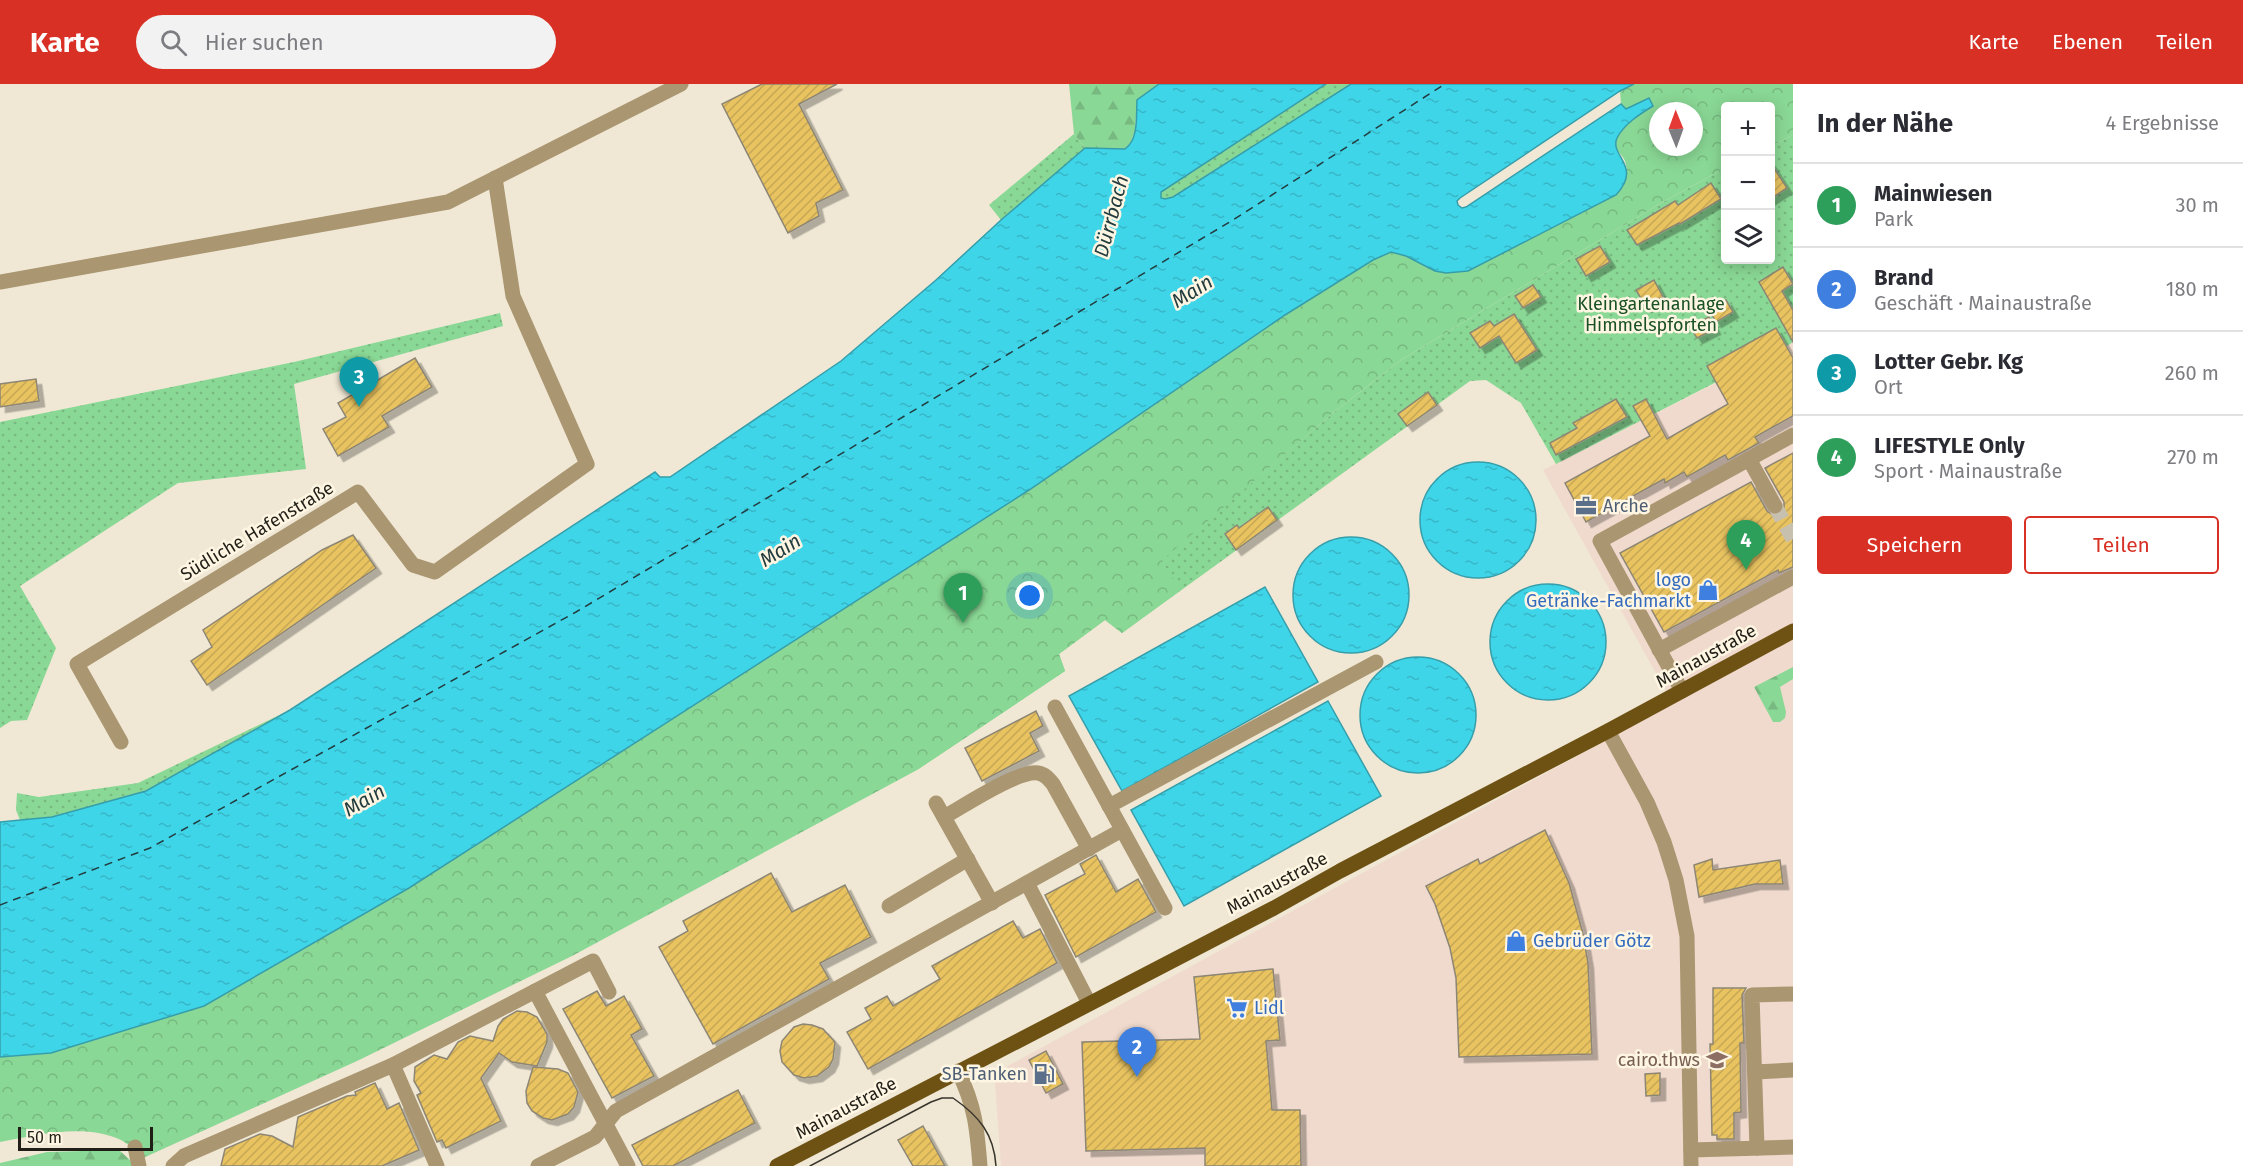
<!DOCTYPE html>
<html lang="de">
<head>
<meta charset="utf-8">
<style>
  body { margin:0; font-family:"Fira Sans",sans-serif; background:#f2f2f3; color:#2b2b33 }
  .controls { position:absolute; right:18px; top:18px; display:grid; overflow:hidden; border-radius:6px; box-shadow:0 3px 15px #0003 }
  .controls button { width:54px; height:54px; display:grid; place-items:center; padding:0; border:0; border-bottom:2px solid #e1e1e2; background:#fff; color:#2b2b33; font:30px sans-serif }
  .compass { position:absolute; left:1649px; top:18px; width:54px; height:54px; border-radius:50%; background:#fff; box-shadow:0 3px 15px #0003; rotate:359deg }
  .scale { position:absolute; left:18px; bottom:15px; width:135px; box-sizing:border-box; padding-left:6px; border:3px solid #211e17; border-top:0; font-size:16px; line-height:21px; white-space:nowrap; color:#211e17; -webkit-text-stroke:4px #fef6e2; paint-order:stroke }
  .you { position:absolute; left:1030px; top:512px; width:21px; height:21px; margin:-15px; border:4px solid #fff; border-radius:50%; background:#1a73e8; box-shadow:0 0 0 9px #1a73e833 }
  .badge { display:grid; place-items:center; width:39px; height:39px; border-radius:50%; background:#d93025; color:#fff; font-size:20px; font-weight:700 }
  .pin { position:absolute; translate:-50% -50px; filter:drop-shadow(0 2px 3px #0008) }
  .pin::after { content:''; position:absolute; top:32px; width:21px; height:18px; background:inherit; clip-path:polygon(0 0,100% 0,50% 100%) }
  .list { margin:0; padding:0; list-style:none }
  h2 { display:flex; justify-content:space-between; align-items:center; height:78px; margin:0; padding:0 24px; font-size:26px }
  h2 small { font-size:20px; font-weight:400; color:#7c7c81 }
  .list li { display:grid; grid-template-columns:39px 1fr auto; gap:18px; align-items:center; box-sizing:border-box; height:84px; padding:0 24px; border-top:2px solid #e1e1e2 }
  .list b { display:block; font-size:22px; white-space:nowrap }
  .list p { margin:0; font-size:20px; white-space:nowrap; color:#7c7c81 }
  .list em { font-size:20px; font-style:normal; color:#7c7c81 }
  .actions { display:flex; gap:12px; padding:18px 24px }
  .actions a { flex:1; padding:14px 0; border:2px solid #d93025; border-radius:6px; text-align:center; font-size:21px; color:#d93025 }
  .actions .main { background:#d93025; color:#fff }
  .icon { flex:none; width:33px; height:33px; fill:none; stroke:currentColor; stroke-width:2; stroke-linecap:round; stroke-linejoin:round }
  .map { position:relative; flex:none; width:1793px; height:1082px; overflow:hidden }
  header { display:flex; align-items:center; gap:36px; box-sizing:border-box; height:84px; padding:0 30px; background:#d93025; color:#fff }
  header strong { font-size:28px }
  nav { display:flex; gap:33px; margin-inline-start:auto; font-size:21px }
  .search { width:420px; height:54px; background:#f2f2f3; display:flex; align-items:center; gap:15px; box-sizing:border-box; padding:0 21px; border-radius:33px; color:#7c7c81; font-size:22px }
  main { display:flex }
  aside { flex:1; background:#fff }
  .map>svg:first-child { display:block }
  .commercial { fill:#f0dacd }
  .grass { fill:url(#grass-dots) }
  .forest { fill:url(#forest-firs) }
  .park { fill:url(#park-crowns); fill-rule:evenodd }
  .water { fill:url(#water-ripples); stroke:#369eaa; stroke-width:1.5 }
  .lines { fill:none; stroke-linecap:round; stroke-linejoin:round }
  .ferry { stroke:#233c3f; stroke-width:1.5; stroke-dasharray:8 6; stroke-linecap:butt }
  .building { fill:url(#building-hatch); stroke:#8d8674; stroke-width:1.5; filter:url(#shadow) }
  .minor-tunnel { stroke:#c7c0af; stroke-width:15; stroke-dasharray:15 8; stroke-linecap:butt }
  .minor { stroke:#aa9671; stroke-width:15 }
  .major { stroke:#6e5214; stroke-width:15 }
  .tram { stroke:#37342c; stroke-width:1.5 }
  .labels { text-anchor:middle; stroke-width:5; stroke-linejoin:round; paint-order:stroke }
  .park-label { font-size:18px; fill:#195125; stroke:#fef6e2 }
  .service-label { font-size:18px; fill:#4e5e75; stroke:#fef6e2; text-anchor:start }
  .street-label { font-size:18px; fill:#211e17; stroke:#fef6e2 }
  .shop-label { font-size:18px; fill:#366cbe; stroke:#fef6e2; text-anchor:start }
  .education-label { font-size:18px; fill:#785e54; stroke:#fef6e2; text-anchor:end }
  .water-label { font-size:20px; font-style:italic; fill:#233c3f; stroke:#fef6e2 }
</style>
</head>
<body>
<header>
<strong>Karte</strong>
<div class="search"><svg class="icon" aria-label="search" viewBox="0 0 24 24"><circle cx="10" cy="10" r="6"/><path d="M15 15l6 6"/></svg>Hier suchen</div>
<nav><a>Karte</a><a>Ebenen</a><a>Teilen</a></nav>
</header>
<main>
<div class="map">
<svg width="1793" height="1082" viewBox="0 0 1793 1082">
  <defs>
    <pattern id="grass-dots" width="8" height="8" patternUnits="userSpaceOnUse" patternTransform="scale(1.5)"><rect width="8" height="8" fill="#8ad895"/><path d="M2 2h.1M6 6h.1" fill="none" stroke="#77b980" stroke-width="1.8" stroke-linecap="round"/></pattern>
    <pattern id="forest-firs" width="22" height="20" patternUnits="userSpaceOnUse" patternTransform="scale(1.5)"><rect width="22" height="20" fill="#8ad895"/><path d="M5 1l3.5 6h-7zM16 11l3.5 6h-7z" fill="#77b980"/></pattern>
    <pattern id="park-crowns" width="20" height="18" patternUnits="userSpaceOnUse" patternTransform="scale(1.5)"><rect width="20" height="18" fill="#8ad895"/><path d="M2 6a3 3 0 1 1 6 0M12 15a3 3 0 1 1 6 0" fill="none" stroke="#77b980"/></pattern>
    <pattern id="water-ripples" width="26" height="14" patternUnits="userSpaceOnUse" patternTransform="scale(1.5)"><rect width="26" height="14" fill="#3fd5e9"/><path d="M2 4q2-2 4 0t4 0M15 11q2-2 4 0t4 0" fill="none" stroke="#37b6c7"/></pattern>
    <pattern id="building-hatch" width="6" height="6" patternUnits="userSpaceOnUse" patternTransform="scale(1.5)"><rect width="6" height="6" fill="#e8c361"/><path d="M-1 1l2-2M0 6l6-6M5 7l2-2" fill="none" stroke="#c7a754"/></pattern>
    <filter id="shadow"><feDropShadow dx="5.5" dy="5.5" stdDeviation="0" flood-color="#0004"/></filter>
  </defs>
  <rect width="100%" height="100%" fill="#f0e8d5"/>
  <!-- commercial -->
  <path class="commercial" d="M1793 258V1082H1001L995 998 999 988 1004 984 1673 620 1543 386 1716 299Z"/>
  <!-- grass -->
  <g class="grass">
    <path d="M1326 0H1351L1173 113 1165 115 1161 114V108L1165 105Z"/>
    <path d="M1074 50 1085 64 1001 136 989 121Z"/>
    <path d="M1793 51V258L1787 262 1556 380 1521 319 1486 296 1470 297 1122 549 1105 536 1059 570 1065 587 917 686 921 680 1333 329 1401 276 1661 119 1725 84 1726 176H1770L1771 62Z"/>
    <path d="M500 229 503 242 294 300 306 385 178 399 20 502 56 564 27 636 11 637 0 644V338L294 278Z"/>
    <path d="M290 626 145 708 52 733 20 736 16 726 17 709 39 713 138 699Z"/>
  </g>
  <!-- forest -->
  <g class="forest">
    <path d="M1069 0H1159L1137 16 1135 47 1129 62 1125 65 1085 64 1074 50Z"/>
    <path d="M1793 583V595L1780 603 1786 628 1785 634 1780 638H1773L1754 603Z"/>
    <path d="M119 1066 130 1076 133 1082H0V1079L47 1068Z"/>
  </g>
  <!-- park -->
  <path class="park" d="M1634 0H1793V51L1771 62 1770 22H1726L1725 84 1661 119 1401 276 1333 329 1161 477 1181 506 1122 549 1105 536 1059 570 1065 587 917 686 572 872 357 977 143 1074C136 1068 129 1060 121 1056 85 1039 37 1051 0 1058V973L51 969 204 922 409 804 1029 406 1285 231 1373 176 1391 168 1406 172 1435 187H1468L1616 111C1624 103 1630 87 1624 75 1620 68 1612 64 1617 54 1624 40 1640 30 1653 22L1648 14 1626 26 1621 20 1620 7ZM1658 27H1694V63H1658Z"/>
  <!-- water -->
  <g class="water">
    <path d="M1159 0H1326L1161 108V114L1165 115 1173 113 1351 0H1634L1620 7 1460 114 1457 117 1458 121 1462 124 1466 123 1621 20 1626 25 1649 14 1653 22C1640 30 1624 40 1617 54 1609 72 1643 82 1616 111L1468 187 1446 189 1435 187 1406 172 1391 168 1373 176 1285 231 1029 406 409 804 204 922 51 969 0 973V738L52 733 146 707 290 626 655 388 660 393H670L841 277 936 196 1001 136 1085 64 1125 65C1139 55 1136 32 1137 16Z"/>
    <circle cx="1478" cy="436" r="58"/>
    <circle cx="1351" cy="511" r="58"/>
    <circle cx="1548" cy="558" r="58"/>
    <path d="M1265 503 1318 598 1122 707 1069 612Z"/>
    <circle cx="1418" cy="631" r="58"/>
    <path d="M1328 617 1381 712 1184 822 1131 726Z"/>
  </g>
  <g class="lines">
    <!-- ferry -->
    <path class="ferry" d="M0 821 150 764 576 528 1233 136 1445 0"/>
  </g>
  <!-- building -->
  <g class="building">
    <path d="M762 0H837L799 20 843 106 816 119 819 132 788 149 722 20Z"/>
    <path d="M1770 78 1787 104 1770 115Z"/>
    <path d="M1711 99 1721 115 1680 140 1679 139 1637 161 1627 146 1675 117 1678 121Z"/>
    <path d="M1600 162 1610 178 1586 192 1576 175Z"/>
    <path d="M1783 183 1793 200 1782 207 1793 226V258L1759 198Z"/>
    <path d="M1654 196 1663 213 1646 223 1636 206Z"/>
    <path d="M1533 201 1541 213 1523 224 1515 212Z"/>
    <path d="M1726 216 1733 228 1716 238 1709 226Z"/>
    <path d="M1514 230 1537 266 1516 279 1499 252 1480 264 1470 249 1490 237 1494 242Z"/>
    <path d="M1709 233 1715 245 1697 254 1690 243Z"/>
    <path d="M1776 244 1793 274V332L1755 353 1759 359 1728 376 1725 371 1687 393 1684 388 1665 399 1664 395 1586 438 1565 399 1650 352 1633 322 1646 315 1667 355 1728 320 1707 282Z"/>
    <path d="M415 274 432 303 382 332 389 343 338 372 323 345 346 333 338 319Z"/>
    <path d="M36 295 39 317 0 323V300Z"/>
    <path d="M1428 308 1437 321 1407 342 1398 330Z"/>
    <path d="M1616 315 1627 333 1556 371 1550 359 1577 344 1573 339Z"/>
    <path d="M1793 369V483L1779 489 1778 486 1664 548 1620 469 1751 398 1767 427 1774 432 1780 430 1784 426V418L1765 384Z"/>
    <path d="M1268 423 1277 436 1236 466 1225 450 1237 441 1239 444Z"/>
    <path d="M353 451 376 484 207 601 191 577 212 563 203 546 322 466Z"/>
    <path d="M1036 627 1043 642 1030 649 1039 667 982 697 965 664Z"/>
    <path d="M1545 746 1569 799 1583 850 1588 879 1592 970 1459 973 1456 894 1450 864 1435 820 1426 802 1478 775 1480 780Z"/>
    <path d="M1096 771 1116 808 1138 795 1156 828 1076 873 1045 811 1085 790 1080 780Z"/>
    <path d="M1712 775 1713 786 1780 776 1783 800H1755L1699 813 1694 781Z"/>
    <path d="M771 789 792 828 845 801 871 853 820 879 829 895 713 960 659 863 688 847 683 837Z"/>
    <path d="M1013 837 1023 854 1040 845 1057 879 868 985 847 948 871 935 865 924 887 912 893 922 940 895 932 882Z"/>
    <path d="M1273 885 1280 956 1266 957 1272 1026H1300L1301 1082H1205V1064L1086 1067 1082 958 1200 955 1194 893Z"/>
    <path d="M1713 904H1746L1742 911 1744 959H1740L1741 1028 1734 1029V1055H1717V1051H1712L1710 960H1713Z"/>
    <path d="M597 907 606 922 624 912 642 945 631 951 654 992 612 1014 563 925Z"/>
    <path d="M517 927 527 928 537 933 547 950V958L537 982 512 978 499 969 481 994 501 1037 446 1064 442 1056 437 1058 417 1011 421 1009 414 997 415 983 434 971 447 975 458 958 470 952 493 957 498 942 503 935Z"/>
    <path d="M803 940 812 941 823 945 835 958 833 975 829 983 817 992 804 994 794 991 782 978 780 967 782 957 794 943Z"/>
    <path d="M1046 967 1063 1000 1046 1009 1029 976Z"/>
    <path d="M533 983 558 985 568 989 578 1008 574 1023 568 1030 552 1036 543 1034 532 1027 527 1019 526 1007Z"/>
    <path d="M1660 989V1011L1646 1012 1645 990Z"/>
    <path d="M375 999 387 1025 399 1019 419 1066 382 1082H221L225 1065 260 1050 272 1052 293 1063 298 1033 347 1012 356 1011 355 1008Z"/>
    <path d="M738 1006 755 1039 673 1082H643L632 1061Z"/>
    <path d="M923 1042 945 1082H913L898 1056Z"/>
  </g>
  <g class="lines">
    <!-- minor-tunnel -->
    <path class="minor-tunnel" d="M1775 422 1793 455"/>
    <!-- minor -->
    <g class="minor">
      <path d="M0 198 448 118 681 0"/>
      <path d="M1749 375 1775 422"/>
      <path d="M1659 566 1793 493"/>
      <path d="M1682 607 1600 457 1793 351"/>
      <path d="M1055 623 1165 824"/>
      <path d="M1608 647 1647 718 1664 758 1676 796 1687 852 1691 1082"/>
      <path d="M121 658 77 580 358 408 413 481 435 488 587 380 513 212 495 94"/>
      <path d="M936 719 992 819"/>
      <path d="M1109 722 1376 578"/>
      <path d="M944 733C964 722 1018 686 1038 689 1045 690 1049 695 1053 700L1089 765"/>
      <path d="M1027 799 1089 919"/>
      <path d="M889 822 968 775"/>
      <path d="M535 907 628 1082"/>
      <path d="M958 987C975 1022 977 1044 980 1082"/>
      <path d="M1755 988 1793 986"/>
      <path d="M135 1063 139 1082"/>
      <path d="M1757 1064 1752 911 1793 910"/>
      <path d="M1691 1066 1793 1063"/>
      <path d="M173 1082 184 1072 393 981"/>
      <path d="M437 1082 393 981 593 877 609 908"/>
      <path d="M538 1082 595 1053 616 1027 1122 746"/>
    </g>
    <!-- major -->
    <path class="major" d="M777 1082 1274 824 1340 787 1608 647 1793 547"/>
    <!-- tram -->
    <path class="tram" d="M810 1082 931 1018 942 1014H953C979 1032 994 1050 996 1082"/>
  </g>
  <!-- icons -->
  <defs>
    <symbol id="office-bare" viewBox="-9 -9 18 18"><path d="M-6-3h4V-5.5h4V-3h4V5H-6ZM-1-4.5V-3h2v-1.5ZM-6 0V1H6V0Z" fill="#5c6f8a" stroke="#fef6e2" stroke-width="2.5" paint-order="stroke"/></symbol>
    <symbol id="shop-bare" viewBox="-9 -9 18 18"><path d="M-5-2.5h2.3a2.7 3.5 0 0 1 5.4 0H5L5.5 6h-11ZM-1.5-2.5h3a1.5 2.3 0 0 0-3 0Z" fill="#3f7fe0" stroke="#fef6e2" stroke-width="2.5" paint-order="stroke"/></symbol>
    <symbol id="supermarket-bare" viewBox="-9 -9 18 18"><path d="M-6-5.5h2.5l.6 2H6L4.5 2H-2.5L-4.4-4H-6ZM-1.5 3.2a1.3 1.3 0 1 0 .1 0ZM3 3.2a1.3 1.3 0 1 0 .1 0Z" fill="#3f7fe0" stroke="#fef6e2" stroke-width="2.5" paint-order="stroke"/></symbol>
    <symbol id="university-bare" viewBox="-9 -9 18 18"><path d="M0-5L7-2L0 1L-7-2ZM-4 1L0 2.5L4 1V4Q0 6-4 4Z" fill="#8d6e63" stroke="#fef6e2" stroke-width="2.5" paint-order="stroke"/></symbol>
    <symbol id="fuel-bare" viewBox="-9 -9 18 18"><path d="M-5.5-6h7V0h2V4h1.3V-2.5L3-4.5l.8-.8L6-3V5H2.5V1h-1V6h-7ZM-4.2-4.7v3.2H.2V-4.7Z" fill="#5c6f8a" stroke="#fef6e2" stroke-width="2.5" paint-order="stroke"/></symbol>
  </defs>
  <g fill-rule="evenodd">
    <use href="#office-bare" x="1571" y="407" width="30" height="30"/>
    <use href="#shop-bare" x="1693" y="491" width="30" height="30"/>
    <use href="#shop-bare" x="1501" y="842" width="30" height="30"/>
    <use href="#supermarket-bare" x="1222" y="909" width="30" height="30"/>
    <use href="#university-bare" x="1702" y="961" width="30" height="30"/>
    <use href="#fuel-bare" x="1029" y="975" width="30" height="30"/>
  </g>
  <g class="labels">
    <!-- park labels -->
    <g class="park-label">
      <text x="1651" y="226">Kleingartenanlage<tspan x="1651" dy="21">Himmelspforten</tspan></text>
    </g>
    <!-- service labels -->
    <g class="service-label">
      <text x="1603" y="428">Arche</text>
      <text x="1027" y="996" text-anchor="end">SB-Tanken</text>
    </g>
    <!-- street labels -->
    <g class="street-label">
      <text transform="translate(257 447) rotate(-31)" y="6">Südliche Hafenstraße</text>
      <text transform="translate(1706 572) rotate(-29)" y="6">Mainaustraße</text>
      <text transform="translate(1277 799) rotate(-28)" y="6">Mainaustraße</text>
      <text transform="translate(846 1024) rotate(-28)" y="6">Mainaustraße</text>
    </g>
    <!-- shop labels -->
    <g class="shop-label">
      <text x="1691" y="502" text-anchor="end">logo<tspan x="1691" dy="21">Getränke-Fachmarkt</tspan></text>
      <text x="1533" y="863">Gebrüder Götz</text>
      <text x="1254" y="930">Lidl</text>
    </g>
    <!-- education labels -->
    <g class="education-label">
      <text x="1700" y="982">cairo.thws</text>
    </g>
    <!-- water labels -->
    <g class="water-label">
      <text transform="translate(1111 132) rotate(-75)" y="7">Dürrbach</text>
      <text transform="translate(1192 207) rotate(-32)" y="7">Main</text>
      <text transform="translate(780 466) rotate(-32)" y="7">Main</text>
      <text transform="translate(364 716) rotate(-30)" y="7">Main</text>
    </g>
  </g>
</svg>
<div class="controls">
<button>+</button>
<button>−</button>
<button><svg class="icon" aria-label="layers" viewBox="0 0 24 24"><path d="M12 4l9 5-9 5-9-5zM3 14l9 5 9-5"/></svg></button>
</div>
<svg class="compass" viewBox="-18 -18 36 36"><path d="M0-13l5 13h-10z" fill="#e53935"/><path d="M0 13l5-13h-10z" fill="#7c7c81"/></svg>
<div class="scale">50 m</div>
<div class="you"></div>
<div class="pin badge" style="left:963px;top:539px;background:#2e9e5b">1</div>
<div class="pin badge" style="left:1137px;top:993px;background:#3f7fe0">2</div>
<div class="pin badge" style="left:359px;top:323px;background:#0f9aa8">3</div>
<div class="pin badge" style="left:1746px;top:486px;background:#2e9e5b">4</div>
</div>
<aside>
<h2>In der Nähe<small>4 Ergebnisse</small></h2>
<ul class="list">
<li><span class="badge" style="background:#2e9e5b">1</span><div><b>Mainwiesen</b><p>Park</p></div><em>30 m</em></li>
<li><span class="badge" style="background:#3f7fe0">2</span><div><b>Brand</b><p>Geschäft · Mainaustraße</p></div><em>180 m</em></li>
<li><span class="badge" style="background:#0f9aa8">3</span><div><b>Lotter Gebr. Kg</b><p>Ort</p></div><em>260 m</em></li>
<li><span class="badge" style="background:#2e9e5b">4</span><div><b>LIFESTYLE Only</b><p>Sport · Mainaustraße</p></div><em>270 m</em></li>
</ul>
<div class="actions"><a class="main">Speichern</a><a>Teilen</a></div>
</aside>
</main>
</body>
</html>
